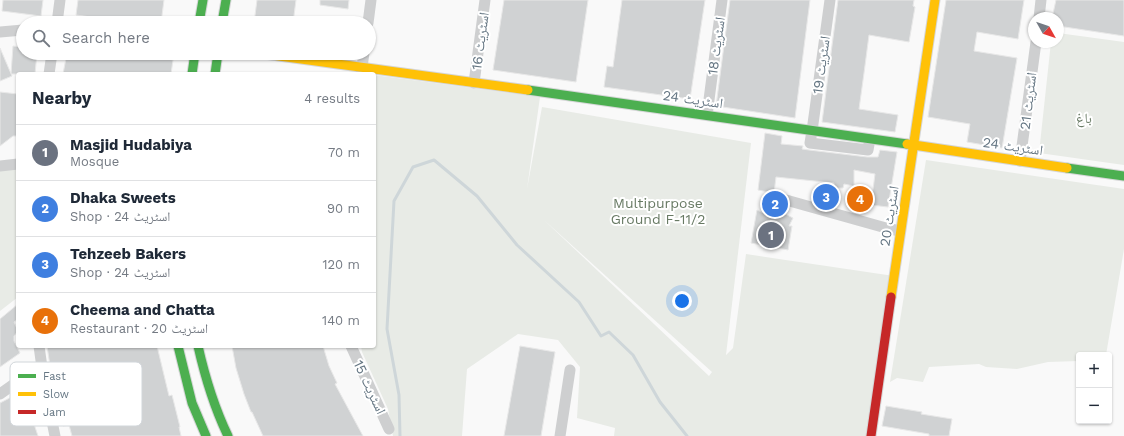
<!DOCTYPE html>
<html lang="en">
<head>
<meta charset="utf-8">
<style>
  body { margin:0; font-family:"Work Sans","Noto Naskh Arabic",sans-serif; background:#f2f2f3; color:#1f2937 }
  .controls { position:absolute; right:12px; bottom:12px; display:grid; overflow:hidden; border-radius:4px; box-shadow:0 1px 3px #0004 }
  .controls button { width:36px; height:36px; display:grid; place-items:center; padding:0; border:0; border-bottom:1px solid #e0e1e3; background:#fff; color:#1f2937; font:20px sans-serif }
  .compass { position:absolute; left:1028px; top:12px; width:36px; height:36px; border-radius:50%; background:#fff; box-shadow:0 1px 3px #0004; rotate:130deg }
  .you { position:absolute; left:682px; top:301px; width:14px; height:14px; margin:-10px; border:3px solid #fff; border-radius:50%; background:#1a73e8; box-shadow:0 0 0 6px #1a73e833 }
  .badge { display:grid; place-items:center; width:26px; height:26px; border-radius:50%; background:#56606c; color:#fff; font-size:13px; font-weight:700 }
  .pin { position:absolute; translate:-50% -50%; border:2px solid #fff; box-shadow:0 1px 4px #0006 }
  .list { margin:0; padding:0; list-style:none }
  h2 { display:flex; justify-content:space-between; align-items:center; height:52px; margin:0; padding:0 16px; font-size:17px }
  h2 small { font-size:13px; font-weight:400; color:#747a83 }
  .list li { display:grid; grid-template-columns:26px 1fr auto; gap:12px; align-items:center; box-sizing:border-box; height:56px; padding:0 16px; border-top:1px solid #e0e1e3 }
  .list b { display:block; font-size:15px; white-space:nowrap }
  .list p { margin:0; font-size:13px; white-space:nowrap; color:#747a83 }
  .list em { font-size:13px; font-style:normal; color:#747a83 }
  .icon { flex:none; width:22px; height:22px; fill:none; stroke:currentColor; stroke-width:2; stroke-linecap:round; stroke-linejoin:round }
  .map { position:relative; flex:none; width:1124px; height:436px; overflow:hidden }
  .search { position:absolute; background:#fff; box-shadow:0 1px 3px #0004; left:16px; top:16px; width:360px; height:44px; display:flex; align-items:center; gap:10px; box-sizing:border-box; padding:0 14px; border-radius:22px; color:#747a83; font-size:15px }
  .panel { position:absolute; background:#fff; box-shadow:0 1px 3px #0004; left:16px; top:72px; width:360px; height:276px; border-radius:4px }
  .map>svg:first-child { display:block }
  .green { fill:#e8ebe6; fill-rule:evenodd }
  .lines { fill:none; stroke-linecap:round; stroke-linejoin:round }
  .stream { stroke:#ced6d9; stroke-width:3 }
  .building { fill:#d0d2d3; stroke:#e8e8e8 }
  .fast-casing { stroke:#d5d6d7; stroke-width:11 }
  .slow-casing { stroke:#d5d6d7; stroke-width:11 }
  .jam-casing { stroke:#d5d6d7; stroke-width:11 }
  .street { stroke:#cecfd0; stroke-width:11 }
  .fast { stroke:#4caf50; stroke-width:9 }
  .slow { stroke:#ffc107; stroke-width:9 }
  .jam { stroke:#c62828; stroke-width:9 }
  .labels { text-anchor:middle; stroke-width:4; stroke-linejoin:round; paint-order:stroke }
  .street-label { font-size:14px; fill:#657683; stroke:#fff }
  .park-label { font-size:14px; fill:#687a64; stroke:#fff }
  .key { fill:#fff; stroke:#d1d6da; stroke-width:1 }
  .key-label { font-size:11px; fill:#657683 }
</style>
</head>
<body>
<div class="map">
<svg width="1124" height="436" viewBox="0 0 1124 436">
  <rect width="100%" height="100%" fill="#f9f9f9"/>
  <!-- green -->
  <g class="green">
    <path d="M1058 33 1124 42V165L1039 153 1051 42H1058Z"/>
    <path d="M374 75 540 97 527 189 542 107 751 143 726 355 733 348 746 254 894 276 871 436H614L615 428 577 418 580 367 558 340 518 334 467 369 462 436H393L388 409 362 352 361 346H374ZM544 220 712 372 709 376Z"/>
    <path d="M926 160 1124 189V249L1106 355H1079V361L1048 362 1017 369 986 367 979 364 929 367 923 382 897 378 890 382Z"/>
    <path d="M18 164V297L0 311V166Z"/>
  </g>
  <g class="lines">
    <!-- stream -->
    <path class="stream" d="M400 436 399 395 387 329 394 201 413 167 434 160 477 196 517 245 579 302 601 336 609 332 633 355 660 402 687 436"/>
  </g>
  <!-- building -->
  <g class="building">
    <path d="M3 0H43L41 16 2 11Z"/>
    <path d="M78 0H164L161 23H151L114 18V20L76 15Z"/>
    <path d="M257 0H296L293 23H254Z"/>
    <path d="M320 0H349L348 9 320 5Z"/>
    <path d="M504 0H588L576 82 493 70Z"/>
    <path d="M622 0H705L690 99 604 87 607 66 613 67Z"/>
    <path d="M730 0H810L795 118 716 106Z"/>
    <path d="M838 0H914L913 6 915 7 909 42 869 35 864 73 859 109 898 115 895 132 822 122Z"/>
    <path d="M946 0H1024L1018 39 977 32 974 51 1017 58 1002 148 967 142 970 124 928 117Z"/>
    <path d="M1056 0H1124V36L1058 26V18H1052Z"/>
    <path d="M13 46 23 47V53H37L35 74H11Z"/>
    <path d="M0 48 12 76 0 81Z"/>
    <path d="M67 53H125L173 60 171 74H63Z"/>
    <path d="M0 92 18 94V136H13L0 146Z"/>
    <path d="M765 133 782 136 781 144 803 146 802 149 809 150 867 157H878L880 150 897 152 888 207 871 205 875 174 854 170V186L844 184 843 188H834V183L776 177 774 193 758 190Z"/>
    <path d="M772 207 793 218 789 226H792L788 250 751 243 757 210 768 215Z"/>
    <path d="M18 304V319L14 322 18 331 14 336V341L20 353 0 367V319Z"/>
    <path d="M47 346H157L169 396 172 395 180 427H179L181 436H72L69 425 63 426 56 392H54Z"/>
    <path d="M232 346H323L329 366 337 383 335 384 363 436H263L252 412H251L244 394 236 368Z"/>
    <path d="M520 346 555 352 541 436H504Z"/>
    <path d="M23 391 38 436H0V403Z"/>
    <path d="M886 406 922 412 921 414 952 419 949 436H929V434L882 426Z"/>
  </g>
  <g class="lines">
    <defs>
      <g id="fast">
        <path d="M199 23 203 0"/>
        <path d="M222 23 226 0"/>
        <path d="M192 74 195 53"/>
        <path d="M215 74 218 53"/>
        <path d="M528 90 907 144"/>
        <path d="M1067 168 1124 176"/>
        <path d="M178 346 192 403 206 436"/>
        <path d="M198 346C205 377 214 407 228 436"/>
      </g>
      <g id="slow">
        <path d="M257 53 528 90"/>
        <path d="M907 144 1067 168"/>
        <path d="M891 297 935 0"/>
      </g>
      <path id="jam" d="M871 436 891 297"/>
    </defs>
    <!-- fast casing -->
    <use href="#fast" class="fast-casing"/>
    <!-- slow casing -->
    <use href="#slow" class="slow-casing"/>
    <!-- jam casing -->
    <use href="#jam" class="jam-casing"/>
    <!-- street -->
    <g class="street">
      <path d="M830 0 812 131 810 143 868 150 870 139"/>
      <path d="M1039 18 1041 0"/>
      <path d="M57 23 60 0"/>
      <path d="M368 23 371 0"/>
      <path d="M0 32 23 30"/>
      <path d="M49 74 52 53"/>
      <path d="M361 74 364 53"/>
      <path d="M474 83 485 0"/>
      <path d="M707 115 722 0"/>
      <path d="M1020 161 1036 42"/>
      <path d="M0 166 18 164"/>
      <path d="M786 200 886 228 900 231"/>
      <path d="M39 346 44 382 55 436"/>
      <path d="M351 346 389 429"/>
      <path d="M0 394 41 365"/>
      <path d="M560 436 570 370"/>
    </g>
    <!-- fast -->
    <use href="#fast" class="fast"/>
    <!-- slow -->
    <use href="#slow" class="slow"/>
    <!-- jam -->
    <use href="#jam" class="jam"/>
  </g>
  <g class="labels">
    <!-- street labels -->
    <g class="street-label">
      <text transform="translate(480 41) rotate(-82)" y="5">اسٹریٹ 16</text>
      <text transform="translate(716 46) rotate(-82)" y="5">اسٹریٹ 18</text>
      <text transform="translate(821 65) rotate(-82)" y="5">اسٹریٹ 19</text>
      <text transform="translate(693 99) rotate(8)" y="5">اسٹریٹ 24</text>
      <text transform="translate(1028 101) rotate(-83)" y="5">اسٹریٹ 21</text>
      <text transform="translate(1013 146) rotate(8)" y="5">اسٹریٹ 24</text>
      <text transform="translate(889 216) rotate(-81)" y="5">اسٹریٹ 20</text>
      <text transform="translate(370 387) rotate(65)" y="5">اسٹریٹ 15</text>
    </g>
    <!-- park labels -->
    <g class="park-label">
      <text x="1084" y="123">باغ</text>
      <text x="658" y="208">Multipurpose<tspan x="658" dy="16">Ground F-11/2</tspan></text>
    </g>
  </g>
  <!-- legend -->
  <rect x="10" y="362" width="132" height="64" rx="6" class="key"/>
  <rect x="18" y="374" width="18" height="4" fill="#4caf50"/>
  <rect x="18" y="392" width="18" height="4" fill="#ffc107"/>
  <rect x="18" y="410" width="18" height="4" fill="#c62828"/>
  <g class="key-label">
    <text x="43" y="380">Fast</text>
    <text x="43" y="398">Slow</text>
    <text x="43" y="416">Jam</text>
  </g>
</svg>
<div class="controls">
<button>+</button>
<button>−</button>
</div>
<svg class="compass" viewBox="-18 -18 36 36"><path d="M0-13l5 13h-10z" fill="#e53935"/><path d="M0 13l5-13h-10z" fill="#747a83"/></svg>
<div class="you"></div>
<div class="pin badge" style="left:771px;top:235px;background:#6b7280">1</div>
<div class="pin badge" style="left:775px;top:204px;background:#3f7fe0">2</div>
<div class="pin badge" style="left:826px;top:197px;background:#3f7fe0">3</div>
<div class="pin badge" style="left:860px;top:199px;background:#e8710a">4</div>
<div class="search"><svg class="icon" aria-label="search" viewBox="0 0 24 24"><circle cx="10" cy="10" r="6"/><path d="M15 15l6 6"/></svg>Search here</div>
<section class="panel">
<h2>Nearby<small>4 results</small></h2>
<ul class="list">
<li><span class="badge" style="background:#6b7280">1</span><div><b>Masjid Hudabiya</b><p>Mosque</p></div><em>70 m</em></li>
<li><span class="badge" style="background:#3f7fe0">2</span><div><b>Dhaka Sweets</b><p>Shop · اسٹریٹ 24</p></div><em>90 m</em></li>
<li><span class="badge" style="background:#3f7fe0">3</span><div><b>Tehzeeb Bakers</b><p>Shop · اسٹریٹ 24</p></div><em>120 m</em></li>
<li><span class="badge" style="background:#e8710a">4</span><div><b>Cheema and Chatta</b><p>Restaurant · اسٹریٹ 20</p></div><em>140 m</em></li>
</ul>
</section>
</div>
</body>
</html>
